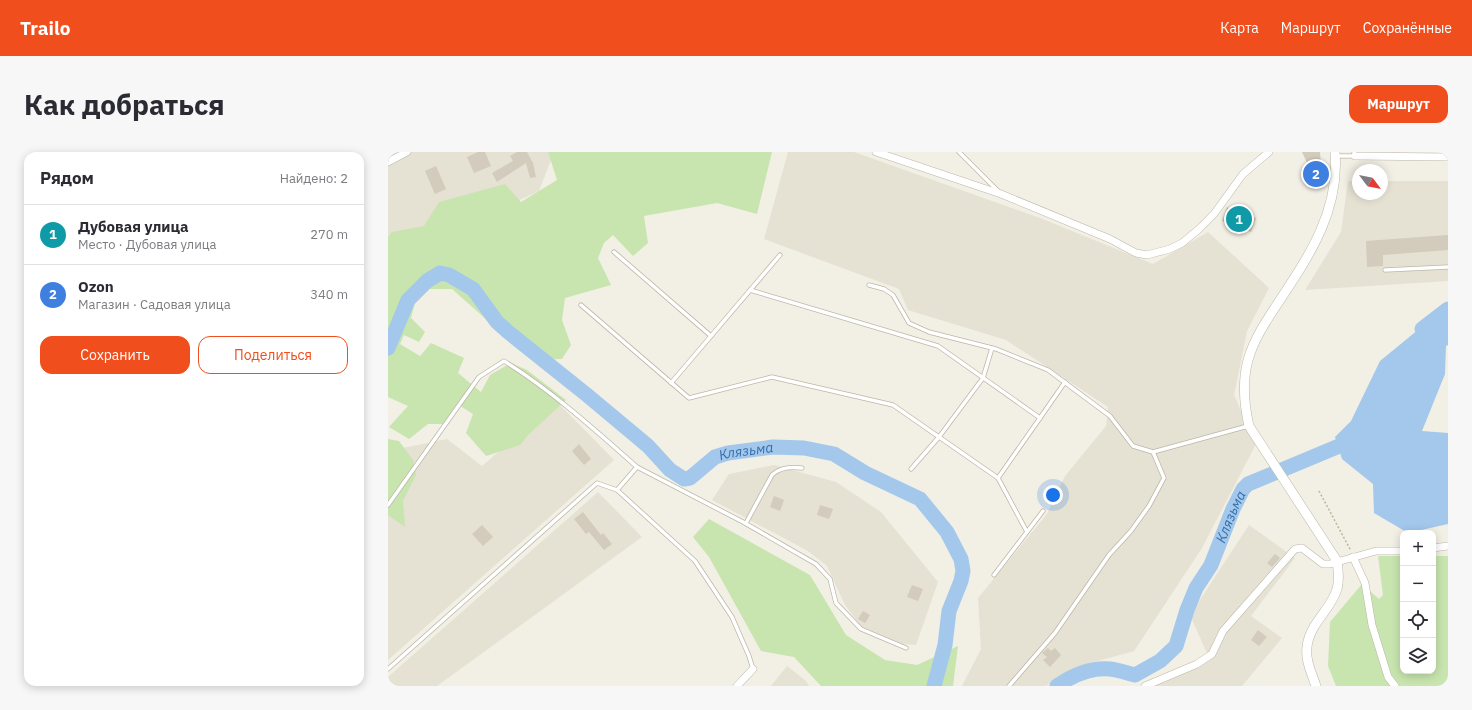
<!DOCTYPE html>
<html lang="ru">
<head>
<meta charset="utf-8">
<style>
  body { margin:0; font-family:"IBM Plex Sans",sans-serif; background:#f7f7f7; color:#2b2b33 }
  .controls { position:absolute; right:12px; bottom:12px; display:grid; overflow:hidden; border-radius:8px; box-shadow:0 2px 10px #0003 }
  .controls button { width:36px; height:36px; display:grid; place-items:center; padding:0; border:0; border-bottom:1px solid #e1e1e2; background:#fff; color:#2b2b33; font:20px sans-serif }
  .compass { position:absolute; left:964px; top:12px; width:36px; height:36px; border-radius:50%; background:#fff; box-shadow:0 2px 10px #0003; rotate:122deg }
  .you { position:absolute; left:665px; top:343px; width:14px; height:14px; margin:-10px; border:3px solid #fff; border-radius:50%; background:#1a73e8; box-shadow:0 0 0 6px #1a73e833 }
  .badge { display:grid; place-items:center; width:26px; height:26px; border-radius:50%; background:#f04e1d; color:#fff; font-size:13px; font-weight:700 }
  .pin { position:absolute; translate:-50% -50%; border:2px solid #fff; box-shadow:0 1px 4px #0006 }
  .list { margin:0; padding:0; list-style:none }
  h2 { display:flex; justify-content:space-between; align-items:center; height:52px; margin:0; padding:0 16px; font-size:17px }
  h2 small { font-size:13px; font-weight:400; color:#7c7c81 }
  .list li { display:grid; grid-template-columns:26px 1fr auto; gap:12px; align-items:center; box-sizing:border-box; height:60px; padding:0 16px; border-top:1px solid #e1e1e2 }
  .list b { display:block; font-size:15px; white-space:nowrap }
  .list p { margin:0; font-size:13px; white-space:nowrap; color:#7c7c81 }
  .list em { font-size:13px; font-style:normal; color:#7c7c81 }
  .actions { display:flex; gap:8px; padding:12px 16px }
  .actions a { flex:1; padding:9px 0; border:1px solid #f04e1d; border-radius:12px; text-align:center; font-size:14px; color:#f04e1d }
  .actions .main { background:#f04e1d; color:#fff }
  .icon { flex:none; width:22px; height:22px; fill:none; stroke:currentColor; stroke-width:2; stroke-linecap:round; stroke-linejoin:round }
  .map { position:relative; flex:none; width:1060px; height:534px; overflow:hidden; border-radius:12px }
  header { display:flex; align-items:center; gap:24px; box-sizing:border-box; height:56px; padding:0 20px; background:#f04e1d; color:#fff }
  header strong { font-size:19px }
  nav { display:flex; gap:22px; margin-inline-start:auto; font-size:14px }
  .intro { display:flex; align-items:center; justify-content:space-between; box-sizing:border-box; height:96px; padding:0 24px }
  h1 { margin:0; font-size:28px }
  .button { padding:10px 18px; border-radius:12px; background:#f04e1d; color:#fff; font-size:14px; font-weight:700 }
  main { display:flex; gap:24px; padding:0 24px }
  aside { flex:1; background:#fff; border-radius:12px; box-shadow:0 2px 10px #0003 }
  .map>svg:first-child { display:block }
  .residential { fill:#e5e1d3 }
  .green { fill:#c8e5af }
  .water { fill:#a3c8ec }
  .lines { fill:none; stroke-linecap:round; stroke-linejoin:round }
  .river { stroke:#a3c8ec; stroke-width:15 }
  .building { fill:#d3cbbb }
  .service-casing { stroke:#bcb7a8; stroke-width:5 }
  .minor-casing { stroke:#bcb7a8; stroke-width:8 }
  .tertiary-casing { stroke:#bcb7a8; stroke-width:10 }
  .path { stroke:#beb49a; stroke-width:1.5; stroke-dasharray:2 2; stroke-linecap:butt }
  .service { stroke:#fff; stroke-width:3.5 }
  .minor { stroke:#fff; stroke-width:7 }
  .tertiary { stroke:#fff; stroke-width:9 }
  .labels { text-anchor:middle; stroke-width:3; stroke-linejoin:round; paint-order:stroke }
  .water-label { font-size:14px; font-style:italic; fill:#336eaa; stroke:#fff }
</style>
</head>
<body>
<header>
<strong>Trailo</strong>
<nav><a>Карта</a><a>Маршрут</a><a>Сохранённые</a></nav>
</header>
<div class="intro"><h1>Как добраться</h1><a class="button">Маршрут</a></div>
<main>
<aside>
<h2>Рядом<small>Найдено: 2</small></h2>
<ul class="list">
<li><span class="badge" style="background:#0f9aa8">1</span><div><b>Дубовая улица</b><p>Место · Дубовая улица</p></div><em>270 m</em></li>
<li><span class="badge" style="background:#3f7fe0">2</span><div><b>Ozon</b><p>Магазин · Садовая улица</p></div><em>340 m</em></li>
</ul>
<div class="actions"><a class="main">Сохранить</a><a>Поделиться</a></div>
</aside>
<div class="map">
<svg width="1060" height="534" viewBox="0 0 1060 534">
  <rect width="100%" height="100%" fill="#f2efe5"/>
  <!-- residential -->
  <g class="residential">
    <path d="M0 0H166L151 39 0 110Z"/>
    <path d="M400 0H466L652 66 765 112 820 80 881 136 859 179 846 243 868 292 814 396 746 499 692 514 658 534H574L593 497 590 446 659 362 677 324 718 274 720 255 618 188 520 158 511 137 376 87Z"/>
    <path d="M960 29H970V42H994V29H1060V129L917 138 953 80Z"/>
    <path d="M169 250 226 308 0 508V299L59 287 94 314Z"/>
    <path d="M386 313 448 330 493 360 550 430 528 493 515 492 473 474 457 453 439 414 420 399 324 348 341 322Z"/>
    <path d="M210 340 254 385 49 534H0V525Z"/>
    <path d="M861 373 907 406 863 464 894 486 854 534H764L821 506 802 463Z"/>
    <path d="M399 514 418 529 421 534H383Z"/>
  </g>
  <!-- green -->
  <g class="green">
    <path d="M160 0H384L369 62 329 51 256 64 260 91 245 104 225 83 216 91 210 106 223 133 177 146 174 168 183 193 174 207 144 208 64 137H41L27 151 23 166 37 180 31 190 16 183 12 192 32 204 43 191 76 206 70 221 93 240 102 223 123 211 139 218 178 248 140 283 132 293 98 304 78 281 85 262 69 252 61 272H40L21 287 1 275 20 254 0 245V85L4 80 36 74 51 50 117 32 133 50 169 28Z"/>
    <path d="M0 287 11 289 25 308 28 323 15 349 17 375 0 363Z"/>
    <path d="M321 367 422 423 458 483 497 508 529 513 570 494 565 534H433L406 505 373 499 321 405 305 385Z"/>
    <path d="M990 404H1015V519H1045V404H1060V534H948L940 514 942 470 974 432 991 447 995 443Z"/>
  </g>
  <!-- water -->
  <path class="water" d="M1060 160V193L1058 194 1057 222 1034 279 1060 281V372L1020 381 986 361 985 332 954 307 947 285 963 269 992 209 1042 168Z"/>
  <g class="lines">
    <!-- river -->
    <g class="river">
      <path d="M1034 177 1060 157"/>
      <path id="s1" d="M0 196 20 148 39 129 52 121 61 123 85 137 109 170 119 179 199 243 260 294 282 318 296 327 302 326 327 305 340 301 385 295 416 296 446 302 477 321 532 347 559 380 573 407 575 419 573 429 561 459 557 493 546 534"/>
      <path id="s2" d="M669 534C685 523 702 515 722 517 731 518 739 521 747 523L772 509 788 494 799 458 808 436 823 413 845 357 855 337 860 332 968 287"/>
    </g>
  </g>
  <!-- building -->
  <g class="building">
    <path d="M90 0H97L103 14 86 21 79 5Z"/>
    <path d="M129 0H139L145 11 148 25 142 26 138 11 109 30 104 21 125 9 122 4Z"/>
    <path d="M914 0H932L934 26H926Z"/>
    <path d="M48 14 58 37 47 42 37 19Z"/>
    <path d="M839 55 868 66 863 80 834 69Z"/>
    <path d="M1060 83V98L995 103V114L979 115 978 89Z"/>
    <path d="M191 292 203 307 196 313 184 299Z"/>
    <path d="M386 344 396 348 392 359 382 355Z"/>
    <path d="M432 353 445 357 441 367 429 363Z"/>
    <path d="M195 360 213 383 215 381 224 392 216 398 201 380 198 382 186 367Z"/>
    <path d="M94 373 105 385 95 394 84 382Z"/>
    <path d="M887 402 892 406 884 415 879 411Z"/>
    <path d="M524 433 535 437 530 449 519 445Z"/>
    <path d="M475 459 482 463 477 471 470 467Z"/>
    <path d="M870 478 879 485 871 494 863 488Z"/>
    <path d="M660 496 663 499 667 496 673 503 662 515 655 508 659 505 654 501Z"/>
  </g>
  <g class="lines">
    <defs>
      <g id="service">
        <path d="M571 0 611 40"/>
        <path d="M948 4H967L966 0"/>
        <path d="M226 100 323 184"/>
        <path d="M997 118 1060 115"/>
        <path d="M481 133 496 137 505 143 521 171 541 180 608 197 660 218 722 264 745 294 765 300 860 274"/>
        <path d="M362 138 550 194 652 266 610 326"/>
        <path d="M193 153 301 246 384 225 505 253 610 326 639 380"/>
        <path d="M283 231 392 103"/>
        <path d="M652 266 677 230"/>
        <path d="M523 317 551 285 595 226 604 196"/>
        <path d="M0 353 91 225 116 209C164 239 206 277 249 315"/>
        <path d="M358 371 384 323C393 315 402 315 414 316"/>
        <path d="M606 423 655 359"/>
        <path d="M0 517 209 331 229 338"/>
        <path d="M365 517 361 504 344 465 307 409 229 338 249 315 355 370 428 412 442 427 448 451 473 477 518 496"/>
        <path d="M621 534 667 481 721 403 743 379 761 354 776 326 765 300"/>
      </g>
      <g id="minor">
        <path d="M488 0 613 42 722 87 748 101 759 103 782 97 794 91 811 77 826 62 855 22 881 0"/>
        <path d="M967 4 1060 5"/>
        <path d="M0 10 19 0"/>
        <path d="M1045 396 1060 394"/>
        <path d="M965 405 977 431 984 473 1000 525 1007 534"/>
        <path d="M349 534 365 517"/>
        <path d="M757 534 809 512 824 502 835 479 907 397 914 396 935 412H942L988 399H1015"/>
      </g>
      <path id="tertiary" d="M928 534C924 522 917 508 919 495 921 472 943 458 949 437 952 427 950 418 949 409L861 274C856 252 854 230 860 208 866 187 878 169 890 151 921 104 952 59 947 0"/>
    </defs>
    <!-- service casing -->
    <use href="#service" class="service-casing"/>
    <!-- minor casing -->
    <use href="#minor" class="minor-casing"/>
    <!-- tertiary casing -->
    <use href="#tertiary" class="tertiary-casing"/>
    <!-- path -->
    <path class="path" d="M931 339 963 399"/>
    <!-- service -->
    <use href="#service" class="service"/>
    <!-- minor -->
    <use href="#minor" class="minor"/>
    <!-- tertiary -->
    <use href="#tertiary" class="tertiary"/>
  </g>
  <g class="labels">
    <!-- water labels -->
    <g class="water-label">
      <text dy="5" stroke="none"><textPath href="#s1" startOffset="487">Клязьма</textPath></text>
      <text dy="5" stroke="none"><textPath href="#s2" startOffset="274">Клязьма</textPath></text>
    </g>
  </g>
</svg>
<div class="controls">
<button>+</button>
<button>−</button>
<button><svg class="icon" aria-label="locate" viewBox="0 0 24 24"><circle cx="12" cy="12" r="6"/><path d="M12 2v4M12 18v4M2 12h4M18 12h4"/></svg></button>
<button><svg class="icon" aria-label="layers" viewBox="0 0 24 24"><path d="M12 4l9 5-9 5-9-5zM3 14l9 5 9-5"/></svg></button>
</div>
<svg class="compass" viewBox="-18 -18 36 36"><path d="M0-13l5 13h-10z" fill="#e53935"/><path d="M0 13l5-13h-10z" fill="#7c7c81"/></svg>
<div class="you"></div>
<div class="pin badge" style="left:851px;top:67px;background:#0f9aa8">1</div>
<div class="pin badge" style="left:928px;top:22px;background:#3f7fe0">2</div>
</div>
</main>
</body>
</html>
